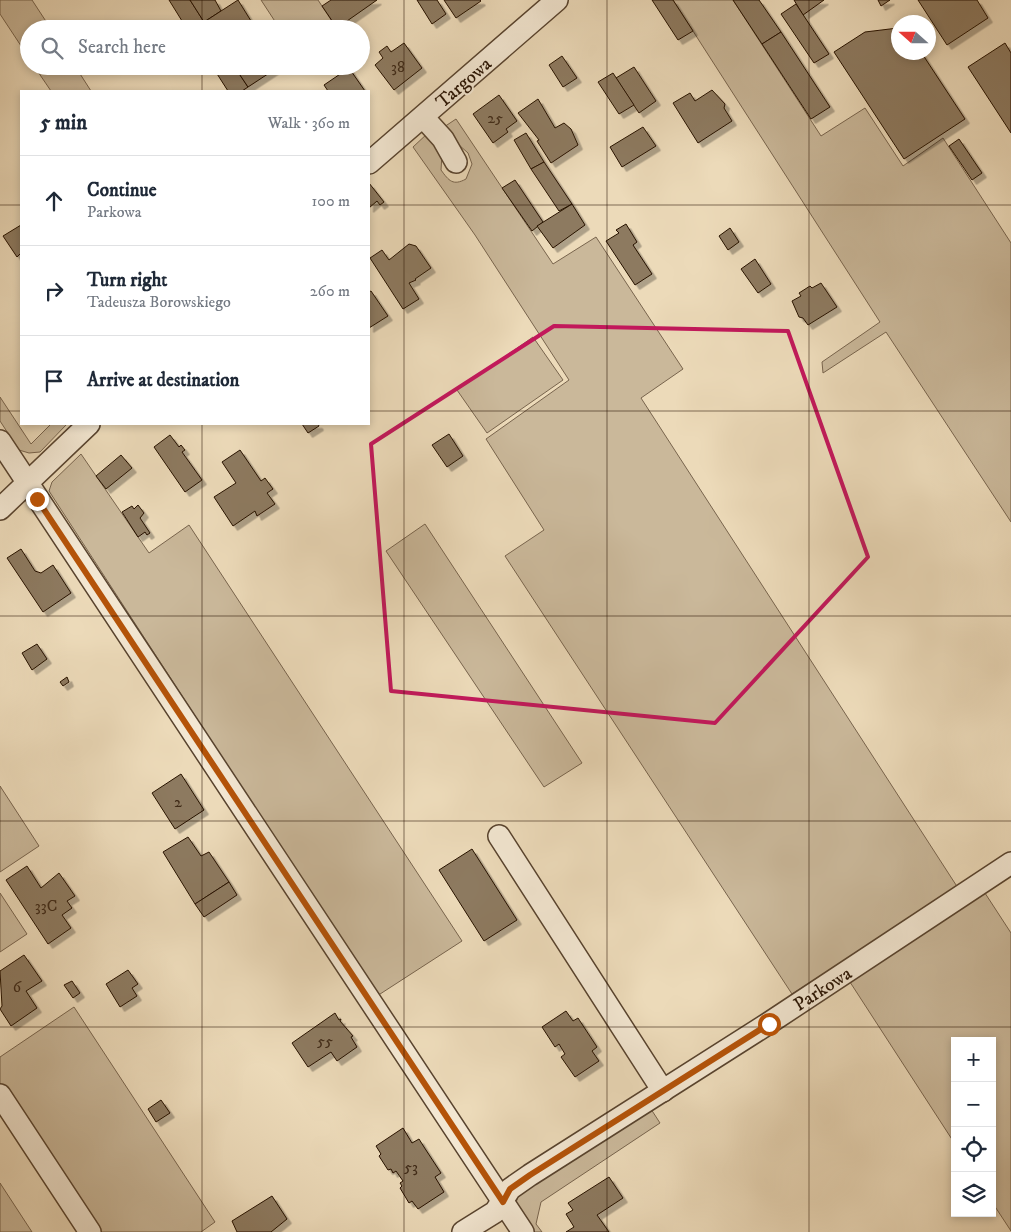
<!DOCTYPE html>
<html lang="en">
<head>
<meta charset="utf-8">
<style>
  body { margin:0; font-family:"IM FELL DW Pica",serif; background:#f6f6f7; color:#1f2937 }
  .controls { position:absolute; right:15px; bottom:15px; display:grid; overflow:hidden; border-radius:0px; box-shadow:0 2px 8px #0003 }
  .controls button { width:45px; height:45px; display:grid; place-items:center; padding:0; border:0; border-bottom:1px solid #e0e1e3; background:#fff; color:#1f2937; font:25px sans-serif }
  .compass { position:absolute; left:891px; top:15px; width:45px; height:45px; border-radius:50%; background:#fff; box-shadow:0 2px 8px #0003; rotate:291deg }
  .stop { position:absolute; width:15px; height:15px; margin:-11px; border:4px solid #b45309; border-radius:50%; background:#fff }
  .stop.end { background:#b45309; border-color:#fff; box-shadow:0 1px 5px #0008 }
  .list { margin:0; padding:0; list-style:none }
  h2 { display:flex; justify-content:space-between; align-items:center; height:65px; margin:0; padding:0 20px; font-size:21px }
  h2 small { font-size:16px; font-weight:400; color:#747a83 }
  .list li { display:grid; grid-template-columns:32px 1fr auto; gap:15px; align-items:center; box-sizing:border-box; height:90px; padding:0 20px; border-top:1px solid #e0e1e3 }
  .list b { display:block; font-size:19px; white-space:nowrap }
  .list p { margin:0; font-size:16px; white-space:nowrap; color:#747a83 }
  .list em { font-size:16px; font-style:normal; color:#747a83 }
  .icon { flex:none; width:28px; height:28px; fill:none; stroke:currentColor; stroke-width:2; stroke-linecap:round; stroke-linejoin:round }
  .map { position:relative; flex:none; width:1011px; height:1232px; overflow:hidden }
  .search { position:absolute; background:#fff; box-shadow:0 2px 8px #0003; left:20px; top:20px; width:350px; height:55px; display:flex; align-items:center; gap:12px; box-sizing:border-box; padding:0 18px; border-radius:28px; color:#747a83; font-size:19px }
  .panel { position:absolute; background:#fff; box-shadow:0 2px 8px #0003; left:20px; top:90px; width:350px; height:335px; border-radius:0px }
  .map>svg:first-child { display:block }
  .green { fill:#cab89a; stroke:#78644d }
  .building { fill:#8d7a60; stroke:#261100; filter:url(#shadow) }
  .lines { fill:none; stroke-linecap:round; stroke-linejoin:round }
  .minor-casing { stroke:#58432e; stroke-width:24 }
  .minor { stroke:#f3e7d2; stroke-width:21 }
  .route { stroke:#b45309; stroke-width:6 }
  .marked { fill:none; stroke:#c2185b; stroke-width:4; stroke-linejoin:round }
  .grid { fill:none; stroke:#261100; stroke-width:1; stroke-opacity:0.55 }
  .labels { text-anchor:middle; stroke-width:4; stroke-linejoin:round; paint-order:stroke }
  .number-label { font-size:16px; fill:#402b18 }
  .street-label { font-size:19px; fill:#261100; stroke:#f3e7d2 }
</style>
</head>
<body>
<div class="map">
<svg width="1011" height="1232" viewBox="0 0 1011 1232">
  <defs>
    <filter id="shadow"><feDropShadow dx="4.5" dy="4.5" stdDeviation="0" flood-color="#0004"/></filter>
  </defs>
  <rect width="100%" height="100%" fill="#ecdab9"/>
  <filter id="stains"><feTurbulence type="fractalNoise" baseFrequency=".004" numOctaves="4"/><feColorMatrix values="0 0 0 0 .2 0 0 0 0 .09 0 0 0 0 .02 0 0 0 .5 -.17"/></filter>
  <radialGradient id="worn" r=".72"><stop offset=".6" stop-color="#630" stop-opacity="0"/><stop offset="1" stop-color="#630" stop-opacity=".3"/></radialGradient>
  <!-- green -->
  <g class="green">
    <path d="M0 0H32L51 29H29V58L0 14Z"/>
    <path d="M261 0H318L337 29H280Z"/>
    <path d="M673 0H733L821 136 865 108 903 166 943 138 1011 243V522L886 332 823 373 822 362 880 322Z"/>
    <path d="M34 66H75L91 91H51Z"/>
    <path d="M456 119 553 264 596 237 683 369 641 398 958 888 792 994 505 556 544 530 486 439 569 380 475 235 413 147 428 133 442 154 441 170C449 181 453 186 466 179L472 164 468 153 441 129Z"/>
    <path d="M533 337 563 380 487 433 457 390Z"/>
    <path d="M0 397 31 444 51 424H67L40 452 29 453 19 450 0 421Z"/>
    <path d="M81 454 149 553 189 525 462 941 377 996 49 491 52 482Z"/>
    <path d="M425 524 582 763 544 787 386 551Z"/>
    <path d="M0 786 39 846 0 872Z"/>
    <path d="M983 890 1011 933V1231L992 1202V1041H955V1144L848 979Z"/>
    <path d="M0 893 27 934 0 952Z"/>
    <path d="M74 1007 215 1222 201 1232H96L0 1085V1057Z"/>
    <path d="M649 1106 660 1123 541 1202 536 1224 542 1232H531L516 1203 519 1193Z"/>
    <path d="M0 1183 32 1232H0Z"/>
  </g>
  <!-- building -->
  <g class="building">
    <path d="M169 0H190L206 25 200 29H187Z"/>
    <path d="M190 0H215L221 11 204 22Z"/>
    <path d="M238 0 256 29H208L204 22Z"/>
    <path d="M331 0H377L337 28 322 6Z"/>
    <path d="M417 0H437L446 14 432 24Z"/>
    <path d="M444 0H480L481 1 456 18Z"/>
    <path d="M652 0H673L693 31 678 40Z"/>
    <path d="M733 0H759L781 32 762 44Z"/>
    <path d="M794 0H824L803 15Z"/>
    <path d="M878 0H890L881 6Z"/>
    <path d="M918 0H977L988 18 947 45Z"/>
    <path d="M796 4 829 54 814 63 781 14Z"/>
    <path d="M898 28V52H921L965 119 904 159 834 52 865 32Z"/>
    <path d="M781 32 830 107 811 119 762 44Z"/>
    <path d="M404 43 422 68 394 90 375 65 383 58 379 52 387 46 391 52Z"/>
    <path d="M1005 43 1011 53V133L968 67Z"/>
    <path d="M562 56 577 78 563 87 549 65Z"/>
    <path d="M212 66H234L248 87 242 91H228Z"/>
    <path d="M234 66H280L248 87Z"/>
    <path d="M634 67 656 101 639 113 616 78Z"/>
    <path d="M349 68 365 91H328L324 85Z"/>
    <path d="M613 73 634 105 619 114 598 82Z"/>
    <path d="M712 90 725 104 724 108 732 121 698 143 673 103 690 93 695 101Z"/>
    <path d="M499 95 517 121 506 129 508 132 493 143 473 114Z"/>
    <path d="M538 99 555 128 564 123 571 129 578 145 551 163 537 141 539 140 518 113Z"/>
    <path d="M643 127 656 146 622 167 610 147Z"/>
    <path d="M526 133 544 162 531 169 514 140Z"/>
    <path d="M959 139 982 173 972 180 949 146Z"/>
    <path d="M544 162 572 204 559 211 531 169Z"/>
    <path d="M515 180 543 222 532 231 502 188Z"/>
    <path d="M369 183 384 202 380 205 377 201 369 208Z"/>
    <path d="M572 204 585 225 553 248 537 226Z"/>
    <path d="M626 224 637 242 633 245 652 274 635 285 606 241 619 233 616 230Z"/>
    <path d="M21 225V253L17 257 3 236Z"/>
    <path d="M730 228 739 242 728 250 719 236Z"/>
    <path d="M409 244 416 246 431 268 415 279 416 280 409 283 419 299 403 309 370 258 382 250 389 260Z"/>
    <path d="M755 259 771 284 758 293 741 269Z"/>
    <path d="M821 283 837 307 808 325 803 318 799 317 792 301 801 296 799 293 810 286 812 288Z"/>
    <path d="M371 291 388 316 369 328V292Z"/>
    <path d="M302 424H318L319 426 308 433Z"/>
    <path d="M449 434 463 456 447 467 432 445Z"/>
    <path d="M170 435 179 447 181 445 185 450 182 452 202 480 185 492 154 447Z"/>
    <path d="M240 450 261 481 265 478 273 489 267 493 275 504 257 516 255 511 233 526 214 497 236 483 222 462Z"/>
    <path d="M121 455 132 468 106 489 96 476Z"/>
    <path d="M138 505 144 513 140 518 150 533 147 535 145 532 138 537 122 512 132 506 134 509Z"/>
    <path d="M21 549 35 571 41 573 53 565 71 593 43 612 7 558Z"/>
    <path d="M37 644 47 659 32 670 22 653Z"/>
    <path d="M67 677 69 682 63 686 60 682Z"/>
    <path d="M181 774 204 810 175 829 152 793Z"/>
    <path d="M188 837 201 856 209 852 229 882 195 904 163 852Z"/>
    <path d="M472 849 517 920 484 941 439 870Z"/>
    <path d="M27 866 41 888 59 873 75 896 67 901 72 908 62 915 71 928 48 944 6 880Z"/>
    <path d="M229 882 237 895 204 917 195 904Z"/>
    <path d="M24 955 42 981 26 991 37 1008 11 1026 0 1009 2 1006 0 971Z"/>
    <path d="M128 970 138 984 132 988 137 996 120 1007 106 984Z"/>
    <path d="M72 981 80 993 73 998 64 985Z"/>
    <path d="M566 1011 573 1021 578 1018 597 1047 592 1051 599 1061 575 1077 561 1057 565 1054 559 1044 555 1047 542 1027Z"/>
    <path d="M335 1013 339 1020 341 1019 340 1021 353 1036 351 1037 357 1047 337 1061 331 1052 308 1067 292 1043Z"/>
    <path d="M161 1100 170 1113 156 1122 148 1109Z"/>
    <path d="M403 1128 412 1143 419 1139 424 1147 441 1173 435 1177 444 1192 418 1209 412 1201 409 1203 400 1188 402 1186 400 1183 403 1181 396 1171 393 1173 391 1169 388 1170 379 1156 381 1154 376 1146Z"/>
    <path d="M609 1177 623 1198 597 1215 609 1232H566L574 1227 566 1214 573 1210 568 1203Z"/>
    <path d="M272 1196 287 1219 271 1232H237L232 1221Z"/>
  </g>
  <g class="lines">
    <defs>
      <g id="minor">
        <path d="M423 117 443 139 456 162"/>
        <path d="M369 163 557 0"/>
        <path d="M0 441 523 1232"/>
        <path d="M0 509 89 424"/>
        <path d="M499 836 663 1091"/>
        <path d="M0 1095 90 1232"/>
        <path d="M463 1232 495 1212 510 1189 530 1175 769 1023 1011 863"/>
      </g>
    </defs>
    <!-- minor casing -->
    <use href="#minor" class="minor-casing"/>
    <!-- minor -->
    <use href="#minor" class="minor"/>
  </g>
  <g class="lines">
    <!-- route -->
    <path class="route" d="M37 499 503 1202 510 1189 530 1175 769 1024"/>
  </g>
  <!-- marked area -->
  <path class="marked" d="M554 326 788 331 868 557 715 723 391 691 371 444Z"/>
  <!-- grid -->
  <path class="grid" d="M202 0V29M404 0V1232M607 0V1232M809 0V1232M202 66V91M0 205H21M369 205H1011M0 411H21M369 411H1011M202 424V1232M0 616H1011M0 821H1011M0 1027H1011"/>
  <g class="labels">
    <!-- number labels -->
    <g class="number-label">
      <text x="398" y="72">38</text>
      <text x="495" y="123">25</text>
      <text x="178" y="807">2</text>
      <text x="46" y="911">33C</text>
      <text x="17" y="992">6</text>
      <text x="325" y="1046">55</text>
      <text x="411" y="1172">53</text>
    </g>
    <!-- street labels -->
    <g class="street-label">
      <text transform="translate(463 82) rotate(-41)" y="7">Targowa</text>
      <text transform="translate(822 988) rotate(-33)" y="7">Parkowa</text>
    </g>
  </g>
  <rect width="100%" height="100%" filter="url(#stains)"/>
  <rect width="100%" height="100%" fill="url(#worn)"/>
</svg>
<div class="controls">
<button>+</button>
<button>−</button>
<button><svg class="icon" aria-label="locate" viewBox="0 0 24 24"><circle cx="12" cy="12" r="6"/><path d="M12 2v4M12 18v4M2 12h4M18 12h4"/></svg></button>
<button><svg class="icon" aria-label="layers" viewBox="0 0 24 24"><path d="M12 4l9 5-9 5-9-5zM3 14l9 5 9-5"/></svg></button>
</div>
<svg class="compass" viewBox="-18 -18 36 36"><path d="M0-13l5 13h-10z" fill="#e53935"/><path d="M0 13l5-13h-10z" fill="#747a83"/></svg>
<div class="stop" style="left:769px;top:1024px"></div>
<div class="stop end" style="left:37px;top:499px"></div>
<div class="search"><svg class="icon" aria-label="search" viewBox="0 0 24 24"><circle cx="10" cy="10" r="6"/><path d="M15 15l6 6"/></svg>Search here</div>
<section class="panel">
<h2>5 min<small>Walk · 360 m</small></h2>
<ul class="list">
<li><svg class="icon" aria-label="ahead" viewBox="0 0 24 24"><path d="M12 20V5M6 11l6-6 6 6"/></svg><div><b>Continue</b><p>Parkowa</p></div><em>100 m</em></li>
<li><svg class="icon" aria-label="right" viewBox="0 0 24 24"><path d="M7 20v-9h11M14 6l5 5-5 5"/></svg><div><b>Turn right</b><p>Tadeusza Borowskiego</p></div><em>260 m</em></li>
<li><svg class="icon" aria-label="arrive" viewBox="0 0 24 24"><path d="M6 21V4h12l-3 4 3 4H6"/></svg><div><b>Arrive at destination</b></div></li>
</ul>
</section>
</div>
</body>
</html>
